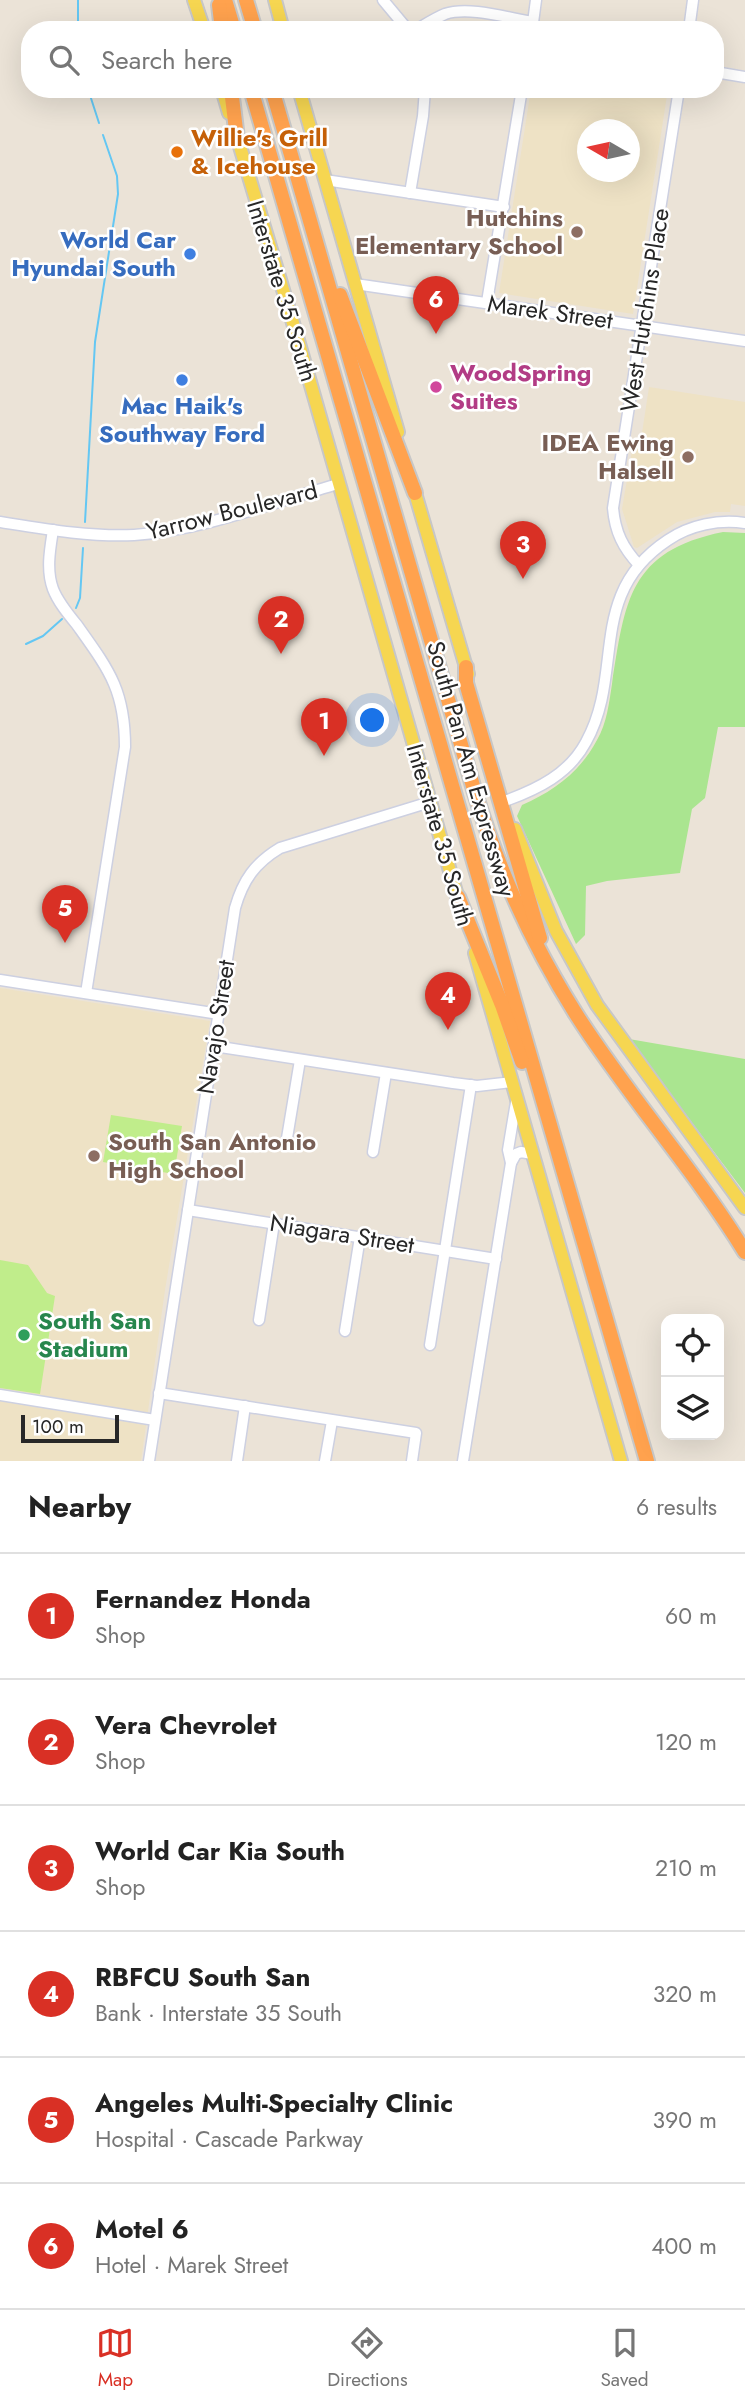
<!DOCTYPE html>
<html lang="en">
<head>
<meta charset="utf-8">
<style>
  body { margin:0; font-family:Jost,sans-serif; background:#f6f6f6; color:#222 }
  .controls { position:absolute; right:21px; bottom:21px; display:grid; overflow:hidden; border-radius:14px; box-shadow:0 7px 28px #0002 }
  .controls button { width:63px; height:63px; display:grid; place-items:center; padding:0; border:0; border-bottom:2px solid #e0e0e0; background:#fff; color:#222; font:35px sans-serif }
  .compass { position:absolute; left:577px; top:119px; width:63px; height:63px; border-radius:50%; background:#fff; box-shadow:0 7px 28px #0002; rotate:279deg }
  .scale { position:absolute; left:21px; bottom:18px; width:98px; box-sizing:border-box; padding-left:7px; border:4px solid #272727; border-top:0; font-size:19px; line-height:24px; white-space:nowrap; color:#272727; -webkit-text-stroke:5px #fff; paint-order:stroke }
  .you { position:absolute; left:373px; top:721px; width:24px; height:24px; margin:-18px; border:5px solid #fff; border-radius:50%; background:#1a73e8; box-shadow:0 0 0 10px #1a73e833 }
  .badge { display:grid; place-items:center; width:46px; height:46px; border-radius:50%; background:#d93025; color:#fff; font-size:23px; font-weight:700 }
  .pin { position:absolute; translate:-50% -58px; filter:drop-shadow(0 2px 4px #0008) }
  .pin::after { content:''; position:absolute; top:37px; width:24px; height:21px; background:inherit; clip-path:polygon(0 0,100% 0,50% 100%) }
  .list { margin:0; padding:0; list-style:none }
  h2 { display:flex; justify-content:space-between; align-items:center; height:91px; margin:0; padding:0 28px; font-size:30px }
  h2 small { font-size:23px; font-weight:400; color:#767676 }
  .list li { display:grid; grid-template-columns:46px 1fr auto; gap:21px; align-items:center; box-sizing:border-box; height:126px; padding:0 28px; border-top:2px solid #e0e0e0 }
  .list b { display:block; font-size:26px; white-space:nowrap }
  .list p { margin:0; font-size:23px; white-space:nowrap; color:#767676 }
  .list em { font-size:23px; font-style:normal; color:#767676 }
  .icon { flex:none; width:38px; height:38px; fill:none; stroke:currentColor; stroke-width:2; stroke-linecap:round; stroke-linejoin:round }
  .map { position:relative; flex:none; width:745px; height:1461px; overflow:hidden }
  .search { position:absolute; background:#fff; box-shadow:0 7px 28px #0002; left:21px; right:21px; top:21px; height:77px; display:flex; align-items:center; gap:18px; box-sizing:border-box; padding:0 24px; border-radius:28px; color:#767676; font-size:26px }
  .sheet { height:847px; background:#fff }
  nav { display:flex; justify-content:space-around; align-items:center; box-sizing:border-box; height:98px; border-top:2px solid #e0e0e0; background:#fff; font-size:19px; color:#767676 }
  nav a { display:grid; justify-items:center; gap:4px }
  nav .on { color:#d93025 }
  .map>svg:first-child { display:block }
  .education { fill:#eee2c5; fill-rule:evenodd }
  .green { fill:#aae590 }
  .pitch { fill:#c0ed8b }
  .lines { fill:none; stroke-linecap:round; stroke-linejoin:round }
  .stream { stroke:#64c7f3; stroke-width:2 }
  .minor-casing { stroke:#cdd0e1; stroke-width:13 }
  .major-casing { stroke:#c7c7c7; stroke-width:16 }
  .highway-casing { stroke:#c7c7c7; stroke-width:18 }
  .minor { stroke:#fff; stroke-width:10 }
  .major { stroke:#f6d651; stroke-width:12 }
  .highway { stroke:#ffa24e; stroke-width:14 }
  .food-dot { fill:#e8710a; stroke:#fff; stroke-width:2.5 }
  .education-dot { fill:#8d6e63; stroke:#fff; stroke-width:2.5 }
  .shop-dot { fill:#3f7fe0; stroke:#fff; stroke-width:2.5 }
  .hotel-dot { fill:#d1479c; stroke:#fff; stroke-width:2.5 }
  .leisure-dot { fill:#2e9e5b; stroke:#fff; stroke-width:2.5 }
  .labels { text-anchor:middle; stroke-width:5; stroke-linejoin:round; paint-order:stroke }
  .food-label { font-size:24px; font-weight:bold; fill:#c56008; stroke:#fff; text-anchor:start }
  .education-label { font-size:24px; font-weight:bold; fill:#785e54; stroke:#fff; text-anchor:end }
  .shop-label { font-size:24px; font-weight:bold; fill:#366cbe; stroke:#fff; text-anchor:end }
  .street-label { font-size:24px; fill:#272727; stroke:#fff }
  .hotel-label { font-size:24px; font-weight:bold; fill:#b23c85; stroke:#fff; text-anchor:start }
  .leisure-label { font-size:24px; font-weight:bold; fill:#27864d; stroke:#fff; text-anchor:start }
</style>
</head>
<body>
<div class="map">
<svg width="745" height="1461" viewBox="0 0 745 1461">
  <rect width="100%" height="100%" fill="#ebe3d7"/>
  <!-- education -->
  <g class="education">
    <path d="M531 89H668L633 314 499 293ZM588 130H630V172H588Z"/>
    <path d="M649 387 745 402V506L731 504 730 512H715L677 522 637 548 634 547 622 509 633 445 640 446Z"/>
    <path d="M0 988 210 1021 165 1290 141 1461H0Z"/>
  </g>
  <!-- green -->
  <g class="green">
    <path d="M723 532 745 533V727H718L705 798 692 809 680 873 607 881 586 886 585 935 576 944 517 816 522 805C554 791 580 772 597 740 607 723 609 703 612 684 625 601 629 551 723 532Z"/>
    <path d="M629 1039 745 1059V1193Z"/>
  </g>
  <!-- pitch -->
  <g class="pitch">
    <path d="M111 1115 182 1126 174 1174 103 1162Z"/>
    <path d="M0 1260 28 1265 47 1293 55 1296 40 1394 0 1388Z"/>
  </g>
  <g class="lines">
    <!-- stream -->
    <g class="stream">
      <path d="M78 30V0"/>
      <path d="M88 89 99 123"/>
      <path d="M85 522 95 342 118 194 117 176 103 135"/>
      <path d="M76 608 80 598 83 548"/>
      <path d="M26 644 43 636 62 619"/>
    </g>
    <defs>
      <g id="minor">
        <path d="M383 0 408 30"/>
        <path d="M416 30C426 24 435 18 445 14 469 6 508 18 533 22"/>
        <path d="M532 30 536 0"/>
        <path d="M689 30 693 0"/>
        <path d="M715 72 745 77"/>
        <path d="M325 180 504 207"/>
        <path d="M410 193 423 116 425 89"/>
        <path d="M355 284 745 341"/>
        <path d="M487 302 522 89"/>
        <path d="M0 522C44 529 89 537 134 535 200 531 274 502 338 484"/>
        <path d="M53 530C50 549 46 570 53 589 58 602 68 614 77 625 109 670 125 690 125 747L86 993"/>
        <path d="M639 565C623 548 615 532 613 508L679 89"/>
        <path d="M505 801C538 789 569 774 586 742 625 672 586 594 668 540 690 525 719 519 745 523"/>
        <path d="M0 980 219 1014"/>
        <path d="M214 1046 453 1083 477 1086 512 1082"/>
        <path d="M287 1138 300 1060"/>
        <path d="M373 1152 386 1073"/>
        <path d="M511 1163 516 1154 521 1152 532 1154"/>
        <path d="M188 1210 496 1259"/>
        <path d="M259 1320 274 1223"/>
        <path d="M345 1331 360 1237"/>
        <path d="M430 1345 471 1085"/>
        <path d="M159 1393 416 1433 412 1461"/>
        <path d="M0 1395 155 1420"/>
        <path d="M149 1461 235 908C243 880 255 863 280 848L430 802"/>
        <path d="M237 1461 245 1406"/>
        <path d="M325 1461 332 1421"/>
        <path d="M463 1461 511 1163 508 1150 516 1102"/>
      </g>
      <g id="major">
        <path d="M194 0 204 30"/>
        <path d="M275 0 283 30"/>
        <path d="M222 89 229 113"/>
        <path d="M299 89 398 432"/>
        <path d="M235 130 296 333 460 906"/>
        <path d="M413 486 468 674"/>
        <path d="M515 829 556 931 597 1005 745 1208"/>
        <path d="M475 953 621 1461"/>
      </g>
      <g id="highway">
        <path d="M225 0 234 30"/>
        <path d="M246 0 255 30"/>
        <path d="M219 5 222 30"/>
        <path d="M231 89 237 138"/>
        <path d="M251 89 647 1461"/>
        <path d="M272 89 475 793C499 872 532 944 576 1014 628 1096 694 1169 745 1252"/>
        <path d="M340 295 415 493"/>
        <path d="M466 667V683L540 938"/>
        <path d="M458 897 502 1005 522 1062"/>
      </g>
    </defs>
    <!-- minor casing -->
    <use href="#minor" class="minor-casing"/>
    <!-- major casing -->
    <use href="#major" class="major-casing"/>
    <!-- highway casing -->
    <use href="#highway" class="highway-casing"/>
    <!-- minor -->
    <use href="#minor" class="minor"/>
    <!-- major -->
    <use href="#major" class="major"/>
    <!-- highway -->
    <use href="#highway" class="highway"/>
  </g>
  <!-- markers -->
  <circle class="food-dot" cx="177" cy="152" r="7"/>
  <g class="education-dot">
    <circle cx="577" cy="232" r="7"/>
    <circle cx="688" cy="457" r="7"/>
    <circle cx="94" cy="1156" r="7"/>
  </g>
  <g class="shop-dot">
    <circle cx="190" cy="254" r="7"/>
    <circle cx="182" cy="380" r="7"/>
  </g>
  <circle class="hotel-dot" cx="436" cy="387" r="7"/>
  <circle class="leisure-dot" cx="24" cy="1335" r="7"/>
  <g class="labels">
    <!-- food labels -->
    <g class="food-label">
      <text x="191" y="146">Willie's Grill<tspan x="191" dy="28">&amp; Icehouse</tspan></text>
    </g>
    <!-- education labels -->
    <g class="education-label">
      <text x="563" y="226">Hutchins<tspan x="563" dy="28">Elementary School</tspan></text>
      <text x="674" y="451">IDEA Ewing<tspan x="674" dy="28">Halsell</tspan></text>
      <text x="108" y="1150" text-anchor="start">South San Antonio<tspan x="108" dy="28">High School</tspan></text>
    </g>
    <!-- shop labels -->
    <g class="shop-label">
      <text x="176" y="248">World Car<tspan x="176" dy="28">Hyundai South</tspan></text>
      <text x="182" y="414" text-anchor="middle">Mac Haik's<tspan x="182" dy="28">Southway Ford</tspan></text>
    </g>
    <!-- street labels -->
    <g class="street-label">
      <text transform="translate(282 291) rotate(73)" y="8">Interstate 35 South</text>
      <text transform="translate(645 310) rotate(-81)" y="8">West Hutchins Place</text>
      <text transform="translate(550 312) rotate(8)" y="8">Marek Street</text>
      <text transform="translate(232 511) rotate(-14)" y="8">Yarrow Boulevard</text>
      <text transform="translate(471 769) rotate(74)" y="8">South Pan Am Expressway</text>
      <text transform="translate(440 835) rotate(74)" y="8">Interstate 35 South</text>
      <text transform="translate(216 1027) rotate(-81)" y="8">Navajo Street</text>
      <text transform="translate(342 1234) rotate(9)" y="8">Niagara Street</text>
    </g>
    <!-- hotel labels -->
    <g class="hotel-label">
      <text x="450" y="381">WoodSpring<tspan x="450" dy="28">Suites</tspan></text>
    </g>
    <!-- leisure labels -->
    <g class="leisure-label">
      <text x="38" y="1329">South San<tspan x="38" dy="28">Stadium</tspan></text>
    </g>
  </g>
</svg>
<div class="controls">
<button><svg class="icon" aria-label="locate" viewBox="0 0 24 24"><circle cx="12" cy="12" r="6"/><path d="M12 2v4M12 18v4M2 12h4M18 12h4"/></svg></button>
<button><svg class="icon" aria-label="layers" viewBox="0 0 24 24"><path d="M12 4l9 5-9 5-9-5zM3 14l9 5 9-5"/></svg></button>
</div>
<svg class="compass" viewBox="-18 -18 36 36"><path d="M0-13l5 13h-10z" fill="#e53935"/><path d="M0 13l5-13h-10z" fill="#767676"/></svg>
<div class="scale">100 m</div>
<div class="you"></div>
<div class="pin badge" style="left:324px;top:756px">1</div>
<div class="pin badge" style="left:281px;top:654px">2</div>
<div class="pin badge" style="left:523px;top:579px">3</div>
<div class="pin badge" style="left:448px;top:1030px">4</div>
<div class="pin badge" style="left:65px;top:943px">5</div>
<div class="pin badge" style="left:436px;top:334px">6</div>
<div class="search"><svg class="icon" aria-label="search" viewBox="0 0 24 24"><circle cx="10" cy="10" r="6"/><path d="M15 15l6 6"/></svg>Search here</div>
</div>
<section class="sheet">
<h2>Nearby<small>6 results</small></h2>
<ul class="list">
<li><span class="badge">1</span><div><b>Fernandez Honda</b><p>Shop</p></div><em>60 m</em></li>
<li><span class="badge">2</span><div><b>Vera Chevrolet</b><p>Shop</p></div><em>120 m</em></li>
<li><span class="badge">3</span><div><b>World Car Kia South</b><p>Shop</p></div><em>210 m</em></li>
<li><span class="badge">4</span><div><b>RBFCU South San</b><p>Bank · Interstate 35 South</p></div><em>320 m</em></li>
<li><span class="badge">5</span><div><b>Angeles Multi-Specialty Clinic</b><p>Hospital · Cascade Parkway</p></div><em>390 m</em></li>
<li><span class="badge">6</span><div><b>Motel 6</b><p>Hotel · Marek Street</p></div><em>400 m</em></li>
</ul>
</section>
<nav>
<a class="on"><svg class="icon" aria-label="map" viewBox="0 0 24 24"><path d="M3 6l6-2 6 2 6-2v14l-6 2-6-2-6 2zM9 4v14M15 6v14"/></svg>Map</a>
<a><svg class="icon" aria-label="directions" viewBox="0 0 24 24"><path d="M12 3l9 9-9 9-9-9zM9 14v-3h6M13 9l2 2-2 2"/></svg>Directions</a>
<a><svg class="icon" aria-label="saved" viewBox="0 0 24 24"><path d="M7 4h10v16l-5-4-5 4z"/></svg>Saved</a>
</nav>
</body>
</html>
